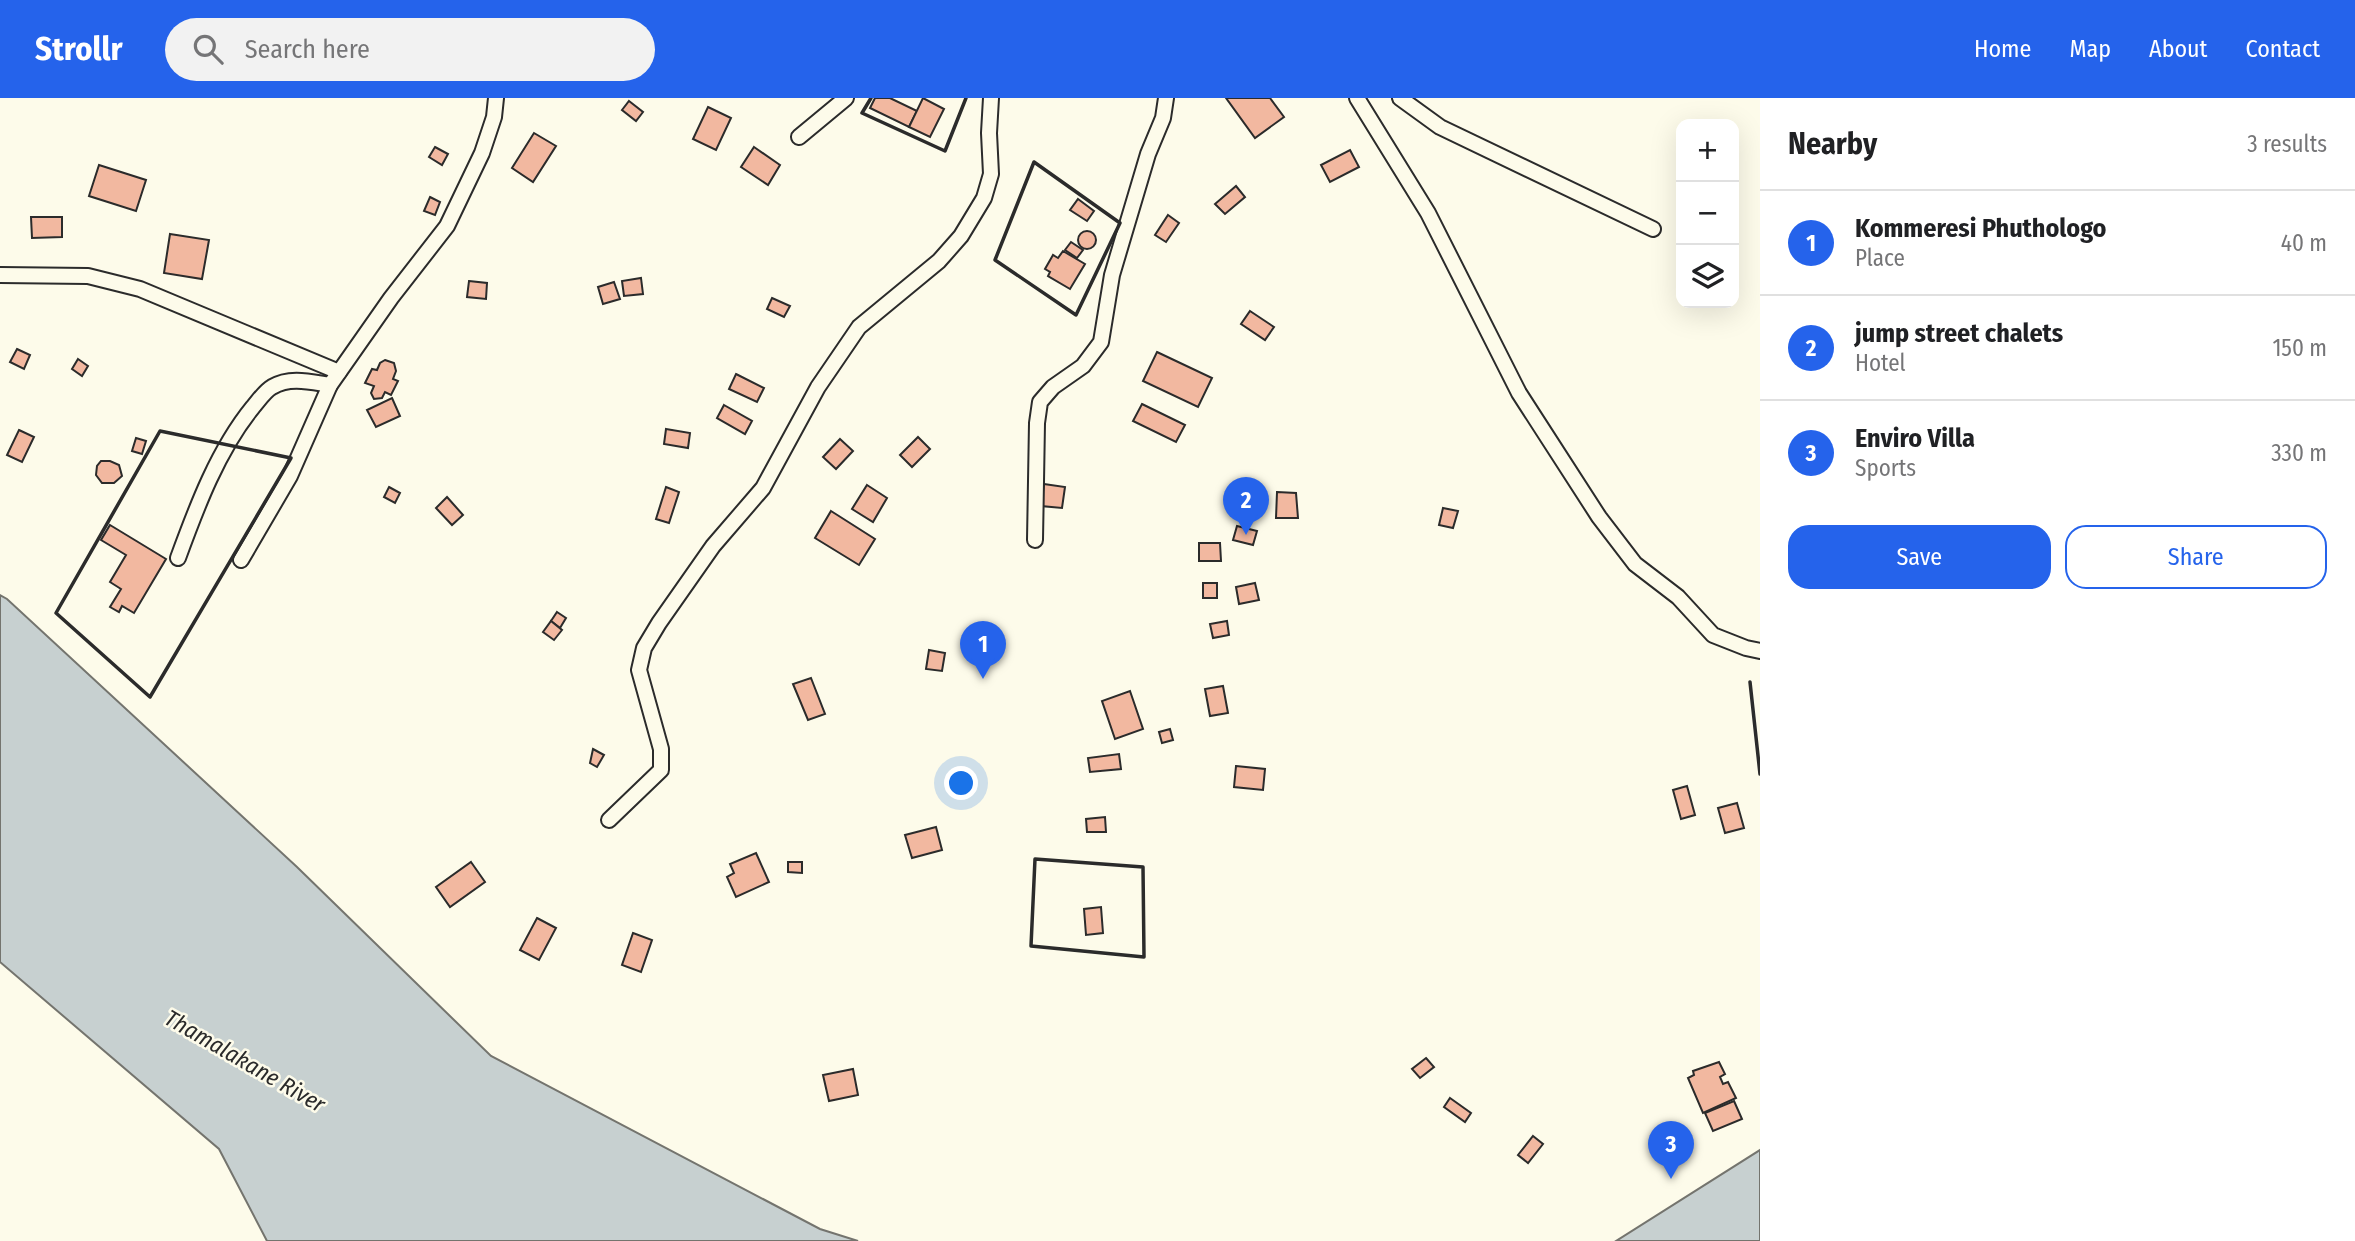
<!DOCTYPE html>
<html lang="en">
<head>
<meta charset="utf-8">
<style>
  body { margin:0; font-family:"Fira Sans Condensed",sans-serif; background:#f2f2f2; color:#202124 }
  .controls { position:absolute; right:21px; top:21px; display:grid; overflow:hidden; border-radius:14px; box-shadow:0 7px 28px #0002 }
  .controls button { width:63px; height:63px; display:grid; place-items:center; padding:0; border:0; border-bottom:2px solid #e0e0e0; background:#fff; color:#202124; font:35px sans-serif }
  .you { position:absolute; left:962px; top:686px; width:24px; height:24px; margin:-18px; border:5px solid #fff; border-radius:50%; background:#1a73e8; box-shadow:0 0 0 10px #1a73e833 }
  .badge { display:grid; place-items:center; width:46px; height:46px; border-radius:50%; background:#2563eb; color:#fff; font-size:23px; font-weight:700 }
  .pin { position:absolute; translate:-50% -58px; filter:drop-shadow(0 2px 4px #0008) }
  .pin::after { content:''; position:absolute; top:37px; width:24px; height:21px; background:inherit; clip-path:polygon(0 0,100% 0,50% 100%) }
  .list { margin:0; padding:0; list-style:none }
  h2 { display:flex; justify-content:space-between; align-items:center; height:91px; margin:0; padding:0 28px; font-size:30px }
  h2 small { font-size:23px; font-weight:400; color:#757577 }
  .list li { display:grid; grid-template-columns:46px 1fr auto; gap:21px; align-items:center; box-sizing:border-box; height:105px; padding:0 28px; border-top:2px solid #e0e0e0 }
  .list b { display:block; font-size:26px; white-space:nowrap }
  .list p { margin:0; font-size:23px; white-space:nowrap; color:#757577 }
  .list em { font-size:23px; font-style:normal; color:#757577 }
  .actions { display:flex; gap:14px; padding:21px 28px }
  .actions a { flex:1; padding:16px 0; border:2px solid #2563eb; border-radius:21px; text-align:center; font-size:24px; color:#2563eb }
  .actions .main { background:#2563eb; color:#fff }
  .icon { flex:none; width:38px; height:38px; fill:none; stroke:currentColor; stroke-width:2; stroke-linecap:round; stroke-linejoin:round }
  .map { position:relative; flex:none; width:1760px; height:1143px; overflow:hidden }
  header { display:flex; align-items:center; gap:42px; box-sizing:border-box; height:98px; padding:0 35px; background:#2563eb; color:#fff }
  header strong { font-size:33px }
  nav { display:flex; gap:38px; margin-inline-start:auto; font-size:24px }
  .search { width:490px; height:63px; background:#f2f2f2; display:flex; align-items:center; gap:18px; box-sizing:border-box; padding:0 24px; border-radius:38px; color:#757577; font-size:26px }
  main { display:flex }
  aside { flex:1; background:#fff }
  .map>svg:first-child { display:block }
  .water { fill:#c7d0d0; stroke:#74746e; stroke-width:2 }
  .building { fill:#f2b8a0; stroke:#2b2b2b; stroke-width:2 }
  .lines { fill:none; stroke-linecap:round; stroke-linejoin:round }
  .street-casing { stroke:#2b2b2b; stroke-width:18 }
  .street { stroke:#fdfbea; stroke-width:14 }
  .wall { stroke:#2b2b2b; stroke-width:3.5 }
  .labels { text-anchor:middle; stroke-width:5; stroke-linejoin:round; paint-order:stroke }
  .water-label { font-size:23px; font-style:italic; fill:#2b2b2b; stroke:#fdfbea }
</style>
</head>
<body>
<header>
<strong>Strollr</strong>
<div class="search"><svg class="icon" aria-label="search" viewBox="0 0 24 24"><circle cx="10" cy="10" r="6"/><path d="M15 15l6 6"/></svg>Search here</div>
<nav><a>Home</a><a>Map</a><a>About</a><a>Contact</a></nav>
</header>
<main>
<div class="map">
<svg width="1760" height="1143" viewBox="0 0 1760 1143">
  <rect width="100%" height="100%" fill="#fdfbea"/>
  <!-- water -->
  <g class="water">
    <path d="M0 497 7 501 297 769 491 958 820 1131 858 1143H267L219 1051 0 864Z"/>
    <path d="M1760 1052V1143H1616Z"/>
  </g>
  <!-- building -->
  <g class="building">
    <path d="M875 0H890L917 13 909 29 870 10Z"/>
    <path d="M923 0 944 11 930 39 909 29Z"/>
    <path d="M1226 0H1270L1284 19 1255 40Z"/>
    <path d="M629 3 643 14 636 23 622 12Z"/>
    <path d="M708 9 731 20 716 52 693 41Z"/>
    <path d="M534 35 556 48 533 84 512 70Z"/>
    <path d="M435 49 448 56 442 67 429 59Z"/>
    <path d="M754 49 780 67 768 87 741 69Z"/>
    <path d="M1350 52 1359 69 1330 84 1321 67Z"/>
    <path d="M99 67 146 82 136 113 89 98Z"/>
    <path d="M1236 88 1245 99 1225 116 1215 106Z"/>
    <path d="M430 99 440 104 435 117 424 113Z"/>
    <path d="M1078 101 1094 113 1087 123 1070 112Z"/>
    <path d="M1168 117 1179 125 1166 144 1155 137Z"/>
    <path d="M31 119H62V139L32 140Z"/>
    <circle cx="1087" cy="142" r="9"/>
    <path d="M170 136 209 142 202 181 164 175Z"/>
    <path d="M1071 144 1083 152 1077 160 1065 152Z"/>
    <path d="M1063 153 1085 166 1070 191 1048 178 1050 174 1045 171 1053 157 1058 160Z"/>
    <path d="M641 180 643 196 624 198 622 183Z"/>
    <path d="M469 183 487 185 486 201 467 199Z"/>
    <path d="M614 184 620 201 603 206 598 189Z"/>
    <path d="M772 200 790 208 784 219 767 211Z"/>
    <path d="M1250 213 1274 229 1265 242 1241 226Z"/>
    <path d="M17 251 30 257 24 271 10 264Z"/>
    <path d="M1157 254 1212 280 1198 309 1143 283Z"/>
    <path d="M78 261 88 268 82 278 72 271Z"/>
    <path d="M385 262 394 265 396 273 393 281 398 283 391 297 385 294 382 300 374 301 371 295 374 288 365 285 372 271 377 272 380 265Z"/>
    <path d="M736 276 764 290 757 304 729 291Z"/>
    <path d="M392 300 400 318 376 329 367 312Z"/>
    <path d="M1142 306 1185 327 1176 344 1133 323Z"/>
    <path d="M724 307 752 323 745 336 717 320Z"/>
    <path d="M666 331 690 335 688 350 664 346Z"/>
    <path d="M19 332 34 339 22 364 7 357Z"/>
    <path d="M918 339 930 351 912 369 900 357Z"/>
    <path d="M136 340 146 343 142 356 132 353Z"/>
    <path d="M840 341 853 353 836 371 823 359Z"/>
    <path d="M101 363H110L119 367 122 378 114 385H102L96 377 97 368Z"/>
    <path d="M1044 386 1065 389 1062 410 1041 408Z"/>
    <path d="M867 387 887 400 873 424 852 411Z"/>
    <path d="M389 389 400 395 395 405 384 399Z"/>
    <path d="M666 389 679 394 669 425 656 421Z"/>
    <path d="M1277 394 1296 395 1298 420H1276Z"/>
    <path d="M447 399 463 417 452 427 436 410Z"/>
    <path d="M1443 410 1458 413 1453 430 1439 427Z"/>
    <path d="M831 413 875 441 859 467 815 440Z"/>
    <path d="M110 427 166 461 134 515 122 508 119 514 110 509 121 491 110 484 126 457 101 442Z"/>
    <path d="M1237 428 1257 433 1253 447 1233 442Z"/>
    <path d="M1199 445H1220L1221 463H1199Z"/>
    <rect x="1203" y="485" width="14" height="15"/>
    <path d="M1255 485 1259 502 1239 506 1236 489Z"/>
    <path d="M557 514 566 520 560 530 551 523Z"/>
    <path d="M551 523 562 532 554 542 543 534Z"/>
    <path d="M1227 523 1229 537 1213 540 1210 526Z"/>
    <path d="M929 552 945 555 942 573 926 571Z"/>
    <path d="M811 580 825 616 808 622 793 586Z"/>
    <path d="M1223 588 1228 615 1210 618 1205 591Z"/>
    <path d="M1130 593 1143 631 1115 641 1102 603Z"/>
    <path d="M1170 631 1173 642 1162 645 1159 634Z"/>
    <path d="M593 651 604 657 597 669 590 665Z"/>
    <path d="M1119 656 1121 671 1090 674 1088 660Z"/>
    <path d="M1236 668 1265 671 1263 692 1234 689Z"/>
    <path d="M1687 688 1695 717 1681 721 1673 692Z"/>
    <path d="M1737 705 1744 730 1725 735 1718 710Z"/>
    <path d="M1105 719 1106 734H1087L1086 721Z"/>
    <path d="M936 729 942 752 912 760 905 737Z"/>
    <path d="M756 755 769 784 736 799 727 779 734 775 730 766Z"/>
    <path d="M471 764 485 784 450 809 436 789Z"/>
    <path d="M788 764H802V775L788 774Z"/>
    <path d="M1101 809 1103 835 1086 837 1084 811Z"/>
    <path d="M537 820 556 830 539 862 520 852Z"/>
    <path d="M633 835 652 842 641 874 622 867Z"/>
    <path d="M1426 960 1434 969 1420 980 1412 971Z"/>
    <path d="M1719 964 1725 976 1720 979 1723 986 1728 984 1736 1000 1703 1015 1688 980 1694 977 1693 973Z"/>
    <path d="M853 971 858 997 829 1003 823 977Z"/>
    <path d="M1450 1000 1471 1015 1465 1024 1444 1009Z"/>
    <path d="M1734 1003 1742 1021 1713 1033 1705 1015Z"/>
    <path d="M1533 1038 1543 1046 1528 1065 1518 1057Z"/>
  </g>
  <g class="lines">
    <defs>
      <g id="street">
        <path d="M1357 0 1428 115 1519 295 1599 419 1635 466 1678 499 1713 537 1746 550 1760 553"/>
        <path d="M1400 0 1440 29 1653 131"/>
        <path d="M799 39 846 0"/>
        <path d="M0 177 88 178 140 191 339 274"/>
        <path d="M1035 442 1037 325 1040 304 1053 289 1083 268 1101 244 1112 177 1148 56 1163 20 1166 0"/>
        <path d="M178 460C197 408 218 352 253 309 259 302 265 293 272 289 290 278 311 284 330 287"/>
        <path d="M241 462 290 378 330 287 391 200 447 128 482 55 494 19 496 0"/>
        <path d="M609 722 661 672V651L639 572 644 550 659 525 713 448 763 390 818 289 859 229 939 163 961 138 984 100 991 76 989 35 991 0"/>
      </g>
    </defs>
    <!-- street casing -->
    <use href="#street" class="street-casing"/>
    <!-- street -->
    <use href="#street" class="street"/>
    <!-- wall -->
    <g class="wall">
      <path d="M871 0 862 15 945 53 966 0"/>
      <path d="M1034 64 1120 125 1076 217 995 162Z"/>
      <path d="M160 333 291 360 150 599 56 515Z"/>
      <path d="M1750 584 1760 676"/>
      <path d="M1035 761 1143 769 1144 859 1031 848Z"/>
    </g>
  </g>
  <g class="labels">
    <!-- water labels -->
    <g class="water-label">
      <text transform="translate(245 963) rotate(30)" y="8">Thamalakane River</text>
    </g>
  </g>
</svg>
<div class="controls">
<button>+</button>
<button>−</button>
<button><svg class="icon" aria-label="layers" viewBox="0 0 24 24"><path d="M12 4l9 5-9 5-9-5zM3 14l9 5 9-5"/></svg></button>
</div>
<div class="you"></div>
<div class="pin badge" style="left:983px;top:581px">1</div>
<div class="pin badge" style="left:1246px;top:437px">2</div>
<div class="pin badge" style="left:1671px;top:1081px">3</div>
</div>
<aside>
<h2>Nearby<small>3 results</small></h2>
<ul class="list">
<li><span class="badge">1</span><div><b>Kommeresi Phuthologo</b><p>Place</p></div><em>40 m</em></li>
<li><span class="badge">2</span><div><b>jump street chalets</b><p>Hotel</p></div><em>150 m</em></li>
<li><span class="badge">3</span><div><b>Enviro Villa</b><p>Sports</p></div><em>330 m</em></li>
</ul>
<div class="actions"><a class="main">Save</a><a>Share</a></div>
</aside>
</main>
</body>
</html>
